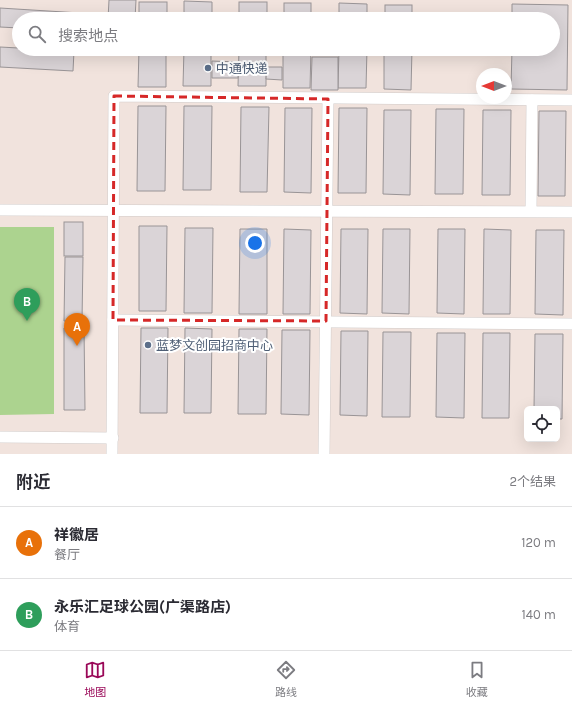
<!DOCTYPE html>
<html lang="zh">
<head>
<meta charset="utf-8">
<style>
  body { margin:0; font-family:Karla,"Noto Sans SC",sans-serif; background:#f2f2f3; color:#2b2b33 }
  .controls { position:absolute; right:12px; bottom:12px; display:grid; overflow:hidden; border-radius:6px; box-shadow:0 4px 16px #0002 }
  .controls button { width:36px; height:36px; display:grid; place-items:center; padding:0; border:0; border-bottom:1px solid #e1e1e2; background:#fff; color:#2b2b33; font:20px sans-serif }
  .compass { position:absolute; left:476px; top:68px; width:36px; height:36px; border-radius:50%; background:#fff; box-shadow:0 4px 16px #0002; rotate:270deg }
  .you { position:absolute; left:255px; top:243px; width:14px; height:14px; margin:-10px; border:3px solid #fff; border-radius:50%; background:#1a73e8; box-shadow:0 0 0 6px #1a73e833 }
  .badge { display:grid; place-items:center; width:26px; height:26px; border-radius:50%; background:#9a0858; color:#fff; font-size:13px; font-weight:700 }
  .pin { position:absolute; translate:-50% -33px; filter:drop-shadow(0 1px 2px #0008) }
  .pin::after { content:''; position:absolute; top:21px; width:14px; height:12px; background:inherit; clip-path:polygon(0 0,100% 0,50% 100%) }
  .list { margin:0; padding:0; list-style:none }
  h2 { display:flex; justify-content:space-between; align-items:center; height:52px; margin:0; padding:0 16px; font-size:17px }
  h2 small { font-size:13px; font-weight:400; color:#7c7c81 }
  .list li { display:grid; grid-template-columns:26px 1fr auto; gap:12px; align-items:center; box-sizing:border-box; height:72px; padding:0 16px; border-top:1px solid #e1e1e2 }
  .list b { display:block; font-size:15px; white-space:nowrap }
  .list p { margin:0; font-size:13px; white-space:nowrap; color:#7c7c81 }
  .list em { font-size:13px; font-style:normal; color:#7c7c81 }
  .icon { flex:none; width:22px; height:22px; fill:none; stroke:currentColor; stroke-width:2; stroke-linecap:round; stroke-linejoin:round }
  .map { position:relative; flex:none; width:572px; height:454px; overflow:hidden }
  .search { position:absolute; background:#fff; box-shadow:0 4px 16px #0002; left:12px; right:12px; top:12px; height:44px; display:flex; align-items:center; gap:10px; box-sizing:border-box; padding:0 14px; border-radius:22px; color:#7c7c81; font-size:15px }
  .sheet { height:196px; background:#fff }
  nav { display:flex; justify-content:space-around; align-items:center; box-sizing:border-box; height:56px; border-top:1px solid #e1e1e2; background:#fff; font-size:11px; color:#7c7c81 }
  nav a { display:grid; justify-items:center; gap:2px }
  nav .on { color:#9a0858 }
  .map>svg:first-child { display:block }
  .built { fill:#f1e3dd; fill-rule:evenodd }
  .pitch { fill:#acd38f }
  .building { fill:#dad4d7; stroke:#999496 }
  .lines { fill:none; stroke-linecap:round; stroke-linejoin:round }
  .minor-casing { stroke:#d1cbc9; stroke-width:12 }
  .minor { stroke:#fff; stroke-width:11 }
  .marked { fill:none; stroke:#d62828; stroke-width:3; stroke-dasharray:8 5; stroke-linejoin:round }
  .service-dot { fill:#5c6f8a; stroke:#fff; stroke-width:1.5 }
  .labels { text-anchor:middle; stroke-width:4; stroke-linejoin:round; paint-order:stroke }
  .service-label { font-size:13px; fill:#4e5e75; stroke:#fff; text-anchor:start }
</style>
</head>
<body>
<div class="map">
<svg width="572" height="454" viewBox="0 0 572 454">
  <rect width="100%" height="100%" fill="#f9f3f0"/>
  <!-- built -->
  <path class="built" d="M0 0H572V454H0ZM19 19H553V49H19ZM482 74H506V98H482ZM527 409H557V439H527Z"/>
  <!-- pitch -->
  <path class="pitch" d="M0 227H54V414L0 415Z"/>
  <!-- building -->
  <g class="building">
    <path d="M109 0H136L135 19H108Z"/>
    <path d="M184 1 212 2V19H184Z"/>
    <rect x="139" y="2" width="28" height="17"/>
    <rect x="239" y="2" width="28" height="17"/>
    <rect x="284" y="3" width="27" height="16"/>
    <path d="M339 3 367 4V19H339Z"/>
    <path d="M512 4 568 5 567 90 511 89 512 49H553V19H512Z"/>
    <rect x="385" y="5" width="27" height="14"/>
    <path d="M0 8 80 13V19H19V28L0 27Z"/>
    <path d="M0 47 74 51 73 71 0 67Z"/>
    <path d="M139 49H166V87H138Z"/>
    <path d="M184 49H211V86H183Z"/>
    <path d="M239 49H266V86H238Z"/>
    <path d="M283 49H311L310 88H283Z"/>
    <path d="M339 49H367L366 88H338Z"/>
    <path d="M384 49H412L411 90 384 89Z"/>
    <path d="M312 57H338V90H311Z"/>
    <path d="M212 61 238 62V78H212Z"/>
    <path d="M267 67H282V80L266 79Z"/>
    <path d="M138 106H166L165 191H137Z"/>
    <path d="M184 106H212L211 190H183Z"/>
    <path d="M241 107H269L267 192H240Z"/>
    <path d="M285 108H312L311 193 284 192Z"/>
    <path d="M339 108H367L366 193H338Z"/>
    <path d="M436 109H464L463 194H435Z"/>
    <path d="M384 110H411L410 195 383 194Z"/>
    <path d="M483 110H511L510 195H482Z"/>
    <path d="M539 111H566L565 196H538Z"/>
    <rect x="64" y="222" width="19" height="34"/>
    <path d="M139 226H167L166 311H139Z"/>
    <path d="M185 228H213L212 313H184Z"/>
    <path d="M240 229H267V314H239Z"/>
    <path d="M284 229 311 230 310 314H283Z"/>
    <path d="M341 229H368L367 314 340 313Z"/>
    <path d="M383 229H410L409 314 382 313Z"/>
    <path d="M438 229H465L464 314 437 313Z"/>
    <path d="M484 229 511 230 510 314H483Z"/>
    <path d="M536 230H564L563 315 535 314Z"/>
    <path d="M65 257H83L82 321H64Z"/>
    <path d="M64 328H84L85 410H64Z"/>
    <path d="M141 328H168L167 413H140Z"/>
    <path d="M185 328 212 329 211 413H184Z"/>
    <path d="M239 329H267L266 414H238Z"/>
    <path d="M282 330H310L309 415 281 414Z"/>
    <path d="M341 331H368L367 416 340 415Z"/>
    <path d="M383 332H411L410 417H382Z"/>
    <path d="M437 333H465L464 418 436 417Z"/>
    <path d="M483 333H510L509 418H482Z"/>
    <path d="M535 334H563L562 419H557V409H534Z"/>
  </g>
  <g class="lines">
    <defs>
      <g id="minor">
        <path d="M0 210 572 212"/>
        <path d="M531 211 532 100"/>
        <path d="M113 320 572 324"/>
        <path d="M0 437 113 438"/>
        <path d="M112 454 114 96 572 100"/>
        <path d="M324 454 328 99"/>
      </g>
    </defs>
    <!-- minor casing -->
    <use href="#minor" class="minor-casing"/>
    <!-- minor -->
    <use href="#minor" class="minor"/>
  </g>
  <!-- marked area -->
  <path class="marked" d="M114 96 328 99 326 321 113 320Z"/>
  <!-- markers -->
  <g class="service-dot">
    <circle cx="208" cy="68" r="4"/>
    <circle cx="148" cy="345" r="4"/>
  </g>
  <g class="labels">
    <!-- service labels -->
    <g class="service-label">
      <text x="216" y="73">中通快递</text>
      <text x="156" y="350">蓝梦文创园招商中心</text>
    </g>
  </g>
</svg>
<div class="controls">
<button><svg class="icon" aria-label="locate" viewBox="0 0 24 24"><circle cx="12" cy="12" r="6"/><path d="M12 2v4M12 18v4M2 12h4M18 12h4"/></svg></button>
</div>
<svg class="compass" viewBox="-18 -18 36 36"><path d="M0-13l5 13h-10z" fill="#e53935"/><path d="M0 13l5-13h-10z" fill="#7c7c81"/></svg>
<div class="you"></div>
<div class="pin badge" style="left:77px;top:346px;background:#e8710a">A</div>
<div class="pin badge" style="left:27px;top:321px;background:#2e9e5b">B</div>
<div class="search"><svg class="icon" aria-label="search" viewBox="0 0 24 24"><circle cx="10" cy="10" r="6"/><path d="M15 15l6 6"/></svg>搜索地点</div>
</div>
<section class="sheet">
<h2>附近<small>2个结果</small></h2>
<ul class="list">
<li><span class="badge" style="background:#e8710a">A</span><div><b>祥徽居</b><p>餐厅</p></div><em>120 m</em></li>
<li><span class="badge" style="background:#2e9e5b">B</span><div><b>永乐汇足球公园(广渠路店)</b><p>体育</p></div><em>140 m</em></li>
</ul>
</section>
<nav>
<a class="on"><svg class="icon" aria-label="map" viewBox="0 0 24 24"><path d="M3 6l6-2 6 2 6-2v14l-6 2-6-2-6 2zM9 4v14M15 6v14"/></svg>地图</a>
<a><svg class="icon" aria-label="directions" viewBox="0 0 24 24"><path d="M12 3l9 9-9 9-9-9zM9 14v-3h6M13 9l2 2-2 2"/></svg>路线</a>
<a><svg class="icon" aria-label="saved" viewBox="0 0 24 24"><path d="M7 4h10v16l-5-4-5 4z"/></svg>收藏</a>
</nav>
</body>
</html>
